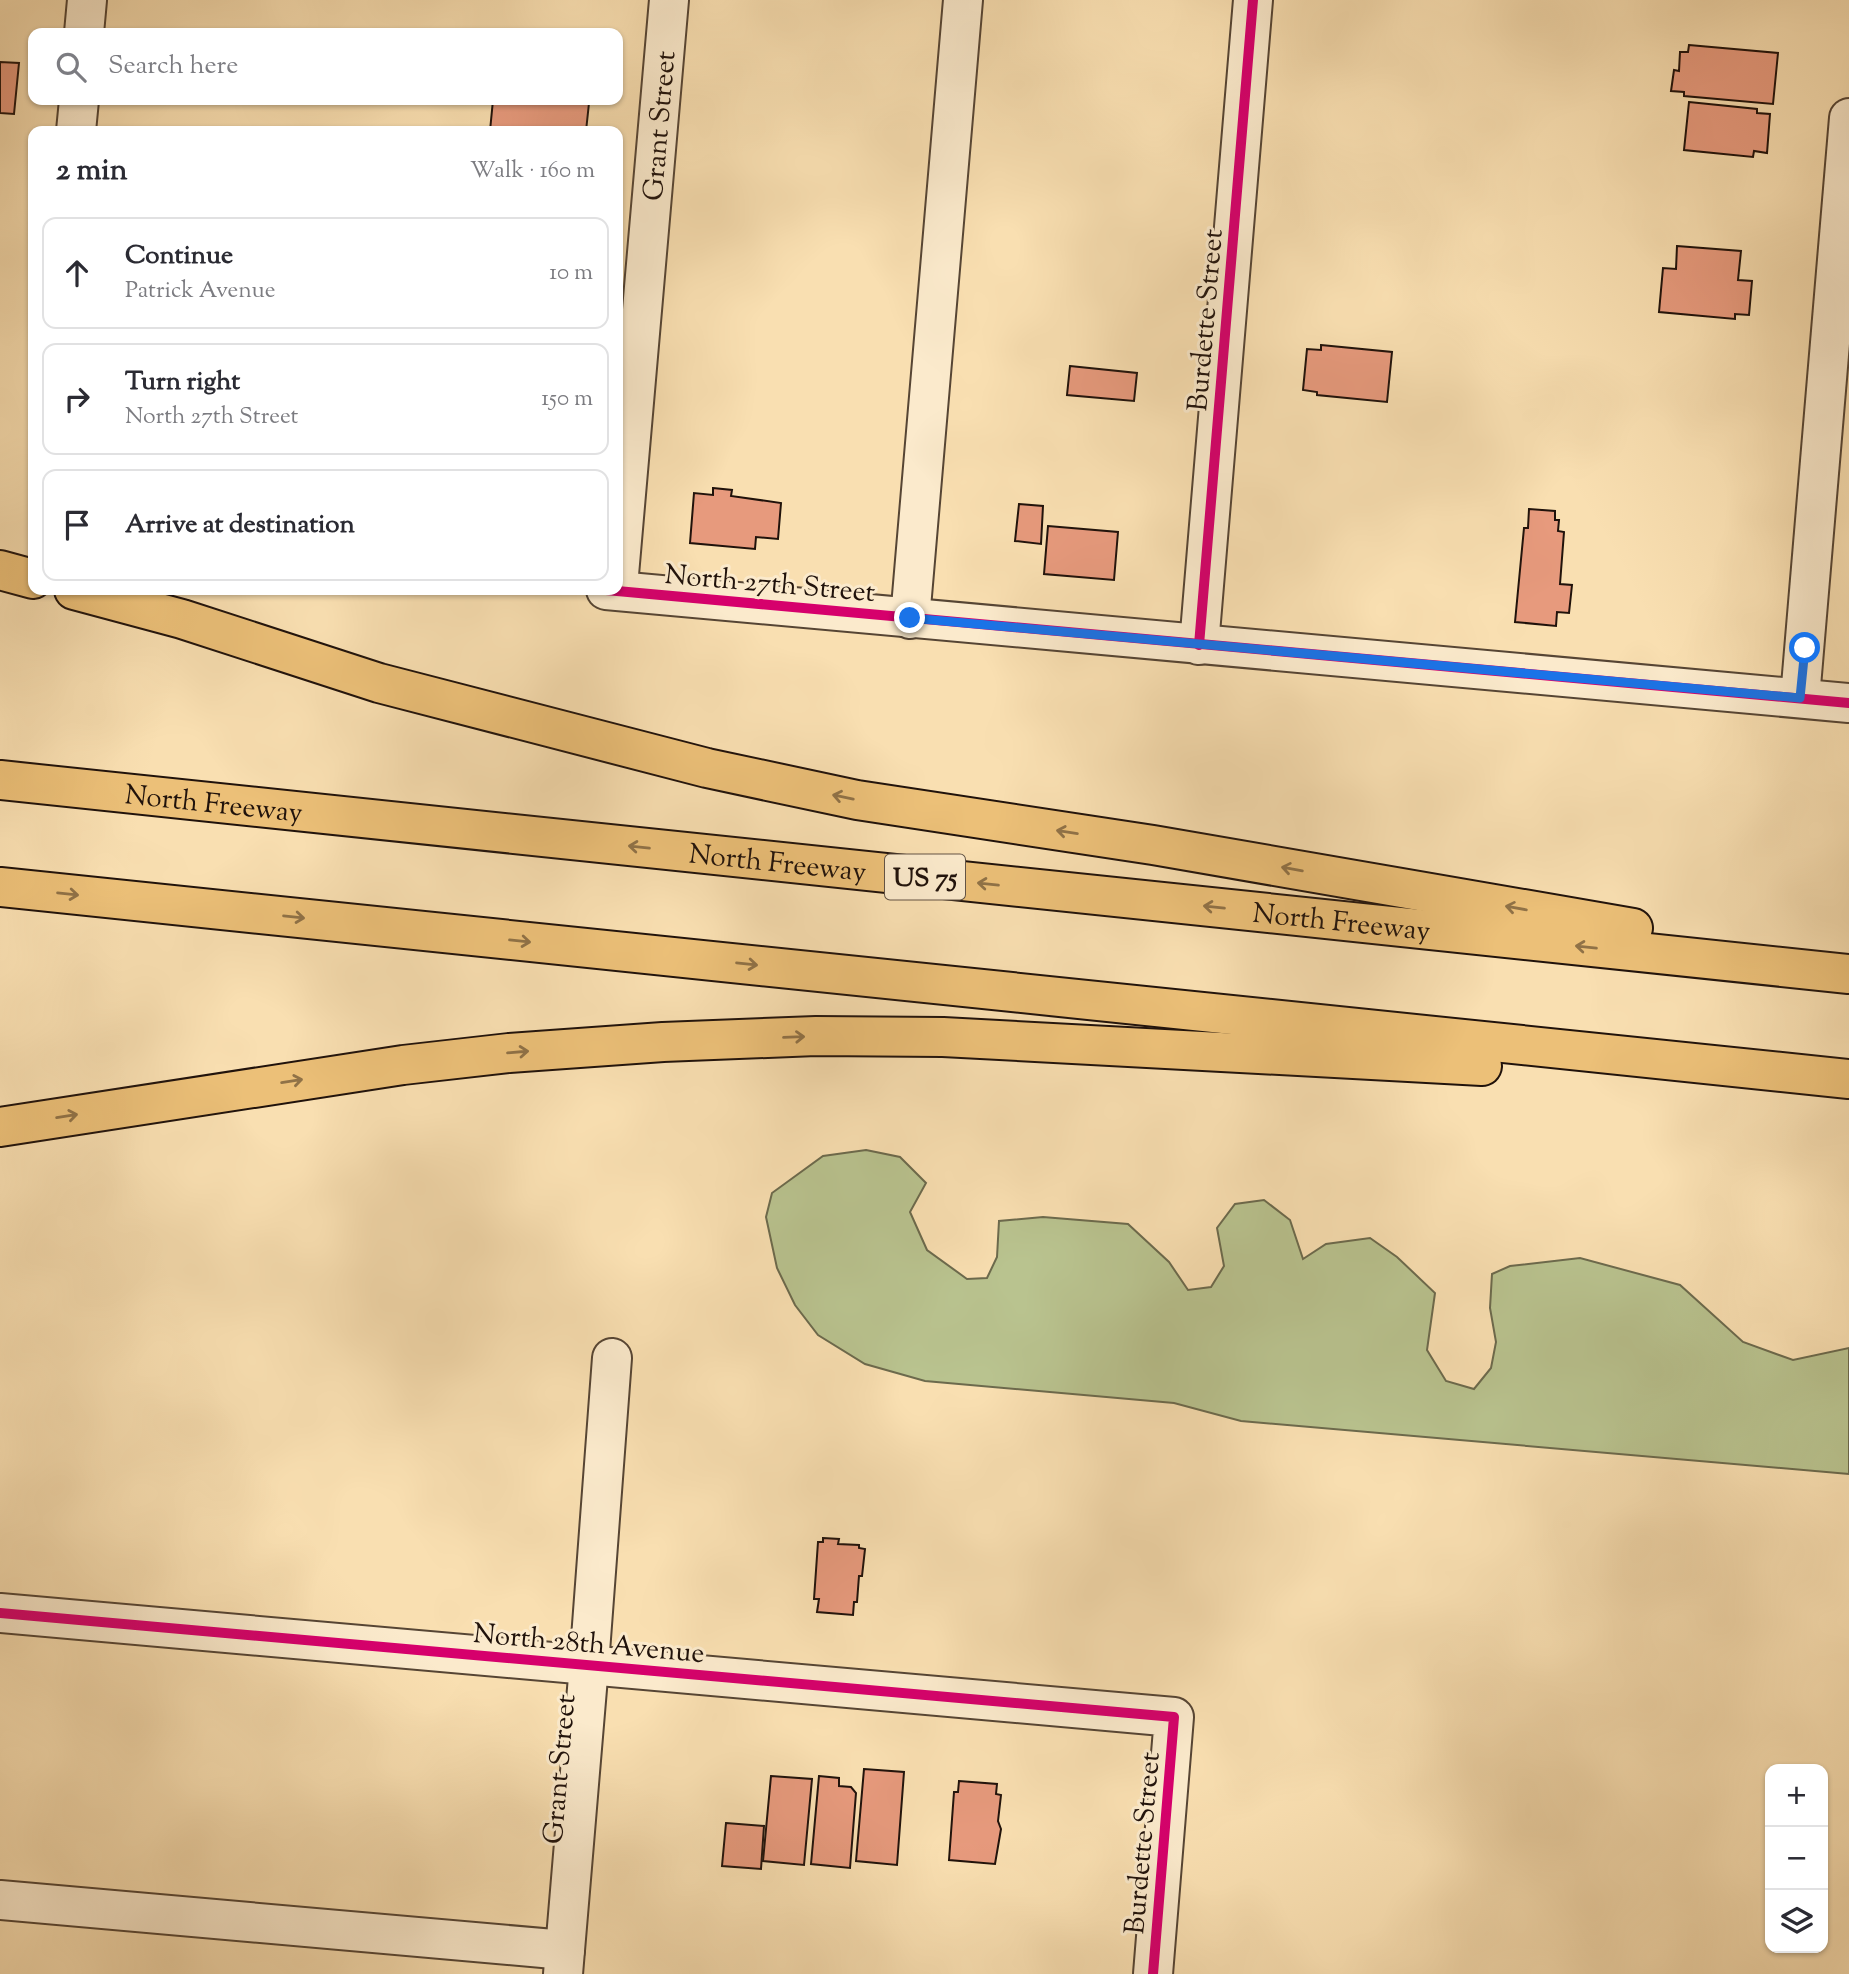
<!DOCTYPE html>
<html lang="en">
<head>
<meta charset="utf-8">
<style>
  body { margin:0; font-family:"Sorts Mill Goudy",serif; background:#f7f7f7; color:#2b2b33 }
  .controls { position:absolute; right:21px; bottom:21px; display:grid; overflow:hidden; border-radius:14px; box-shadow:0 2px 5px #0004 }
  .controls button { width:63px; height:63px; display:grid; place-items:center; padding:0; border:0; border-bottom:2px solid #e1e1e2; background:#fff; color:#2b2b33; font:35px sans-serif }
  .stop { position:absolute; width:21px; height:21px; margin:-16px; border:5px solid #1a73e8; border-radius:50%; background:#fff }
  .stop.end { background:#1a73e8; border-color:#fff; box-shadow:0 2px 7px #0008 }
  .list { margin:0; padding:0; list-style:none }
  h2 { display:flex; justify-content:space-between; align-items:center; height:91px; margin:0; padding:0 28px; font-size:30px }
  h2 small { font-size:23px; font-weight:400; color:#7c7c81 }
  .list li { display:grid; grid-template-columns:46px 1fr auto; gap:21px; align-items:center; box-sizing:border-box; height:112px; margin:0 14px 14px; padding:0 14px; border:2px solid #e1e1e2; border-radius:14px }
  .list b { display:block; font-size:26px; white-space:nowrap }
  .list p { margin:0; font-size:23px; white-space:nowrap; color:#7c7c81 }
  .list em { font-size:23px; font-style:normal; color:#7c7c81 }
  .icon { flex:none; width:38px; height:38px; fill:none; stroke:currentColor; stroke-width:2; stroke-linecap:round; stroke-linejoin:round }
  .map { position:relative; flex:none; width:1849px; height:1974px; overflow:hidden }
  .search { position:absolute; background:#fff; box-shadow:0 2px 5px #0004; left:28px; top:28px; width:595px; height:77px; display:flex; align-items:center; gap:18px; box-sizing:border-box; padding:0 24px; border-radius:14px; color:#7c7c81; font-size:26px }
  .panel { position:absolute; background:#fff; box-shadow:0 2px 5px #0004; left:28px; top:126px; width:595px; height:469px; border-radius:14px }
  .map>svg:first-child { display:block }
  .green { fill:#b9c38f; stroke:#6c6a4d; stroke-width:2 }
  .building { fill:#e79a7d; stroke:#20120b; stroke-width:2 }
  .lines { fill:none; stroke-linecap:round; stroke-linejoin:round }
  .minor-casing { stroke:#564534; stroke-width:42 }
  .highway-casing { stroke:#20120b; stroke-width:42 }
  .minor { stroke:#fbeacc; stroke-width:38 }
  .highway { stroke:#ecc078; stroke-width:38 }
  .cycleway-casing { stroke:#fbeacc; stroke-width:15 }
  .cycleway { stroke:#d6006c; stroke-width:10 }
  .oneway { stroke:#907247 }
  .route { stroke:#1a73e8; stroke-width:9 }
  .labels { text-anchor:middle; stroke-width:6; stroke-linejoin:round; paint-order:stroke }
  .shield { fill:#fbeacc; stroke:#625345; stroke-width:2 }
  .shield-label { font-size:26px; font-weight:bold; fill:#20120b }
  .street-label { font-size:28px; fill:#20120b; stroke:#fbeacc }
</style>
</head>
<body>
<div class="map">
<svg width="1849" height="1974" viewBox="0 0 1849 1974">
  <rect width="100%" height="100%" fill="#f9dfb1"/>
  <filter id="stains"><feTurbulence type="fractalNoise" baseFrequency=".00286" numOctaves="4"/><feColorMatrix values="0 0 0 0 .2 0 0 0 0 .09 0 0 0 0 .02 0 0 0 .5 -.17"/></filter>
  <radialGradient id="worn" r=".72"><stop offset=".6" stop-color="#630" stop-opacity="0"/><stop offset="1" stop-color="#630" stop-opacity=".3"/></radialGradient>
  <!-- green -->
  <path class="green" d="M866 1150 900 1157 926 1183 910 1212 927 1250 967 1279 987 1278 997 1257 999 1221 1043 1217 1128 1224 1169 1262 1188 1290 1211 1287 1224 1266 1217 1228 1235 1204 1264 1200 1290 1220 1303 1259 1326 1244 1370 1238 1397 1257 1435 1293 1427 1350 1446 1381 1474 1389 1491 1368 1496 1342 1490 1308 1492 1274 1510 1266 1580 1258 1680 1285 1743 1342 1793 1360 1849 1348V1474L1241 1421 1174 1403 925 1381 865 1364 818 1335 795 1305 777 1268 766 1217 772 1193 823 1156Z"/>
  <!-- building -->
  <g class="building">
    <path d="M1689 45 1778 53 1773 104 1684 96V92L1671 91 1674 70 1679 71 1680 52H1688Z"/>
    <path d="M0 62 19 63 14 114 0 113Z"/>
    <path d="M493 100H549L589 103 586 131H490Z"/>
    <path d="M1689 102 1757 109V113L1770 114 1767 153 1754 151 1753 157 1684 150Z"/>
    <path d="M1677 246 1741 251 1738 280 1752 281 1749 315 1735 314V319L1659 312 1663 268 1676 269Z"/>
    <path d="M1321 345 1392 352 1387 402 1317 395V392L1303 390 1307 349 1321 350Z"/>
    <path d="M1070 366 1137 373 1134 401 1067 395Z"/>
    <path d="M713 488 732 490 731 496 781 503 778 539 756 537 755 549 690 543 694 493 713 495Z"/>
    <path d="M1019 504 1043 506 1041 544 1015 541Z"/>
    <path d="M1529 509 1555 511V520H1559L1558 531 1564 532 1560 584 1572 585 1569 613 1557 612 1556 626 1515 622 1524 528H1528Z"/>
    <path d="M1048 526 1118 532 1114 580 1044 574Z"/>
    <path d="M823 1538 839 1539 838 1544 859 1545V1548L865 1549 862 1576H859L857 1602H854L853 1615 817 1612 819 1599H814L818 1542H823Z"/>
    <path d="M864 1769 904 1772 897 1865 856 1861Z"/>
    <path d="M771 1776 812 1779 804 1865 763 1861Z"/>
    <path d="M819 1776 839 1778V1786L851 1787 856 1793 850 1868 811 1864Z"/>
    <path d="M959 1781 997 1784 996 1794 1001 1795 998 1821 1001 1829 995 1864 949 1860 954 1792H958Z"/>
    <path d="M726 1823 764 1826 761 1869 722 1866Z"/>
  </g>
  <g class="lines">
    <defs>
      <g id="minor">
        <path d="M84 33 87 0"/>
        <path d="M76 131 79 100"/>
        <path id="s1" d="M618 586 669 0"/>
        <path d="M606 590 1849 703"/>
        <path d="M910 619 963 0"/>
        <path d="M1199 645 1253 0"/>
        <path d="M1800 698 1849 118"/>
        <path d="M0 1613 1174 1717 1153 1974"/>
        <path d="M0 1900 565 1950"/>
        <path d="M563 1974 589 1665 612 1358"/>
      </g>
      <g id="highway">
        <path d="M0 570 33 579"/>
        <path d="M74 590 182 619 379 683 707 768 857 800 1153 845 1633 928"/>
        <path id="s2" d="M0 780 1849 974"/>
        <path d="M0 887 1849 1079"/>
        <path d="M0 1127 403 1065 509 1053 663 1042 816 1036 943 1037 1482 1066"/>
      </g>
    </defs>
    <!-- minor casing -->
    <use href="#minor" class="minor-casing"/>
    <!-- highway casing -->
    <use href="#highway" class="highway-casing"/>
    <!-- minor -->
    <use href="#minor" class="minor"/>
    <!-- highway -->
    <use href="#highway" class="highway"/>
    <defs>
      <g id="cycleway">
        <path d="M606 590 1849 703"/>
        <path d="M1199 645 1253 0"/>
        <path d="M0 1613 1174 1717 1153 1974"/>
      </g>
    </defs>
    <!-- cycleway casing -->
    <use href="#cycleway" class="cycleway-casing"/>
    <!-- cycleway -->
    <use href="#cycleway" class="cycleway"/>
  </g>
  <!-- one-way arrows -->
  <defs><path id="oneway-shaft" d="M-6 0H5M1.5-3L5.5 0L1.5 3" fill="none" stroke-width="1.6" stroke-linecap="round" stroke-linejoin="round" transform="scale(1.75)"/></defs>
  <g class="oneway">
    <use href="#oneway-shaft" transform="translate(843 797) rotate(-168)"/>
    <use href="#oneway-shaft" transform="translate(1067 832) rotate(-171)"/>
    <use href="#oneway-shaft" transform="translate(639 847) rotate(-174)"/>
    <use href="#oneway-shaft" transform="translate(1292 869) rotate(-170)"/>
    <use href="#oneway-shaft" transform="translate(988 884) rotate(-174)"/>
    <use href="#oneway-shaft" transform="translate(68 894) rotate(6)"/>
    <use href="#oneway-shaft" transform="translate(1214 907) rotate(-174)"/>
    <use href="#oneway-shaft" transform="translate(1516 908) rotate(-170)"/>
    <use href="#oneway-shaft" transform="translate(294 917) rotate(6)"/>
    <use href="#oneway-shaft" transform="translate(520 941) rotate(6)"/>
    <use href="#oneway-shaft" transform="translate(1586 947) rotate(-174)"/>
    <use href="#oneway-shaft" transform="translate(747 964) rotate(6)"/>
    <use href="#oneway-shaft" transform="translate(794 1037) rotate(-2)"/>
    <use href="#oneway-shaft" transform="translate(518 1052) rotate(-5)"/>
    <use href="#oneway-shaft" transform="translate(292 1081) rotate(-9)"/>
    <use href="#oneway-shaft" transform="translate(67 1116) rotate(-9)"/>
  </g>
  <g class="lines">
    <!-- route -->
    <path class="route" d="M910 618 1800 698 1805 648"/>
  </g>
  <g class="labels">
    <!-- shield labels -->
    <rect class="shield" x="885" y="854.5" width="80" height="45" rx="5"/>
    <g class="shield-label">
      <text x="925" y="886">US 75</text>
    </g>
    <!-- street labels -->
    <g class="street-label">
      <text dy="10" stroke="none"><textPath href="#s1" startOffset="462">Grant Street</textPath></text>
      <text transform="translate(1204 320) rotate(-85)" y="10">Burdette Street</text>
      <text transform="translate(770 582) rotate(5)" y="10">North 27th Street</text>
      <text dy="10" stroke="none"><textPath href="#s2" startOffset="215">North Freeway</textPath></text>
      <text dy="10" stroke="none"><textPath href="#s2" startOffset="782">North Freeway</textPath></text>
      <text dy="10" stroke="none"><textPath href="#s2" startOffset="1349">North Freeway</textPath></text>
      <text transform="translate(589 1642) rotate(5)" y="10">North 28th Avenue</text>
      <text transform="translate(558 1769) rotate(-85)" y="10">Grant Street</text>
      <text transform="translate(1141 1843) rotate(-85)" y="10">Burdette Street</text>
    </g>
  </g>
  <rect width="100%" height="100%" filter="url(#stains)"/>
  <rect width="100%" height="100%" fill="url(#worn)"/>
</svg>
<div class="controls">
<button>+</button>
<button>−</button>
<button><svg class="icon" aria-label="layers" viewBox="0 0 24 24"><path d="M12 4l9 5-9 5-9-5zM3 14l9 5 9-5"/></svg></button>
</div>
<div class="stop" style="left:1805px;top:648px"></div>
<div class="stop end" style="left:910px;top:618px"></div>
<div class="search"><svg class="icon" aria-label="search" viewBox="0 0 24 24"><circle cx="10" cy="10" r="6"/><path d="M15 15l6 6"/></svg>Search here</div>
<section class="panel">
<h2>2 min<small>Walk · 160 m</small></h2>
<ul class="list">
<li><svg class="icon" aria-label="ahead" viewBox="0 0 24 24"><path d="M12 20V5M6 11l6-6 6 6"/></svg><div><b>Continue</b><p>Patrick Avenue</p></div><em>10 m</em></li>
<li><svg class="icon" aria-label="right" viewBox="0 0 24 24"><path d="M7 20v-9h11M14 6l5 5-5 5"/></svg><div><b>Turn right</b><p>North 27th Street</p></div><em>150 m</em></li>
<li><svg class="icon" aria-label="arrive" viewBox="0 0 24 24"><path d="M6 21V4h12l-3 4 3 4H6"/></svg><div><b>Arrive at destination</b></div></li>
</ul>
</section>
</div>
</body>
</html>
